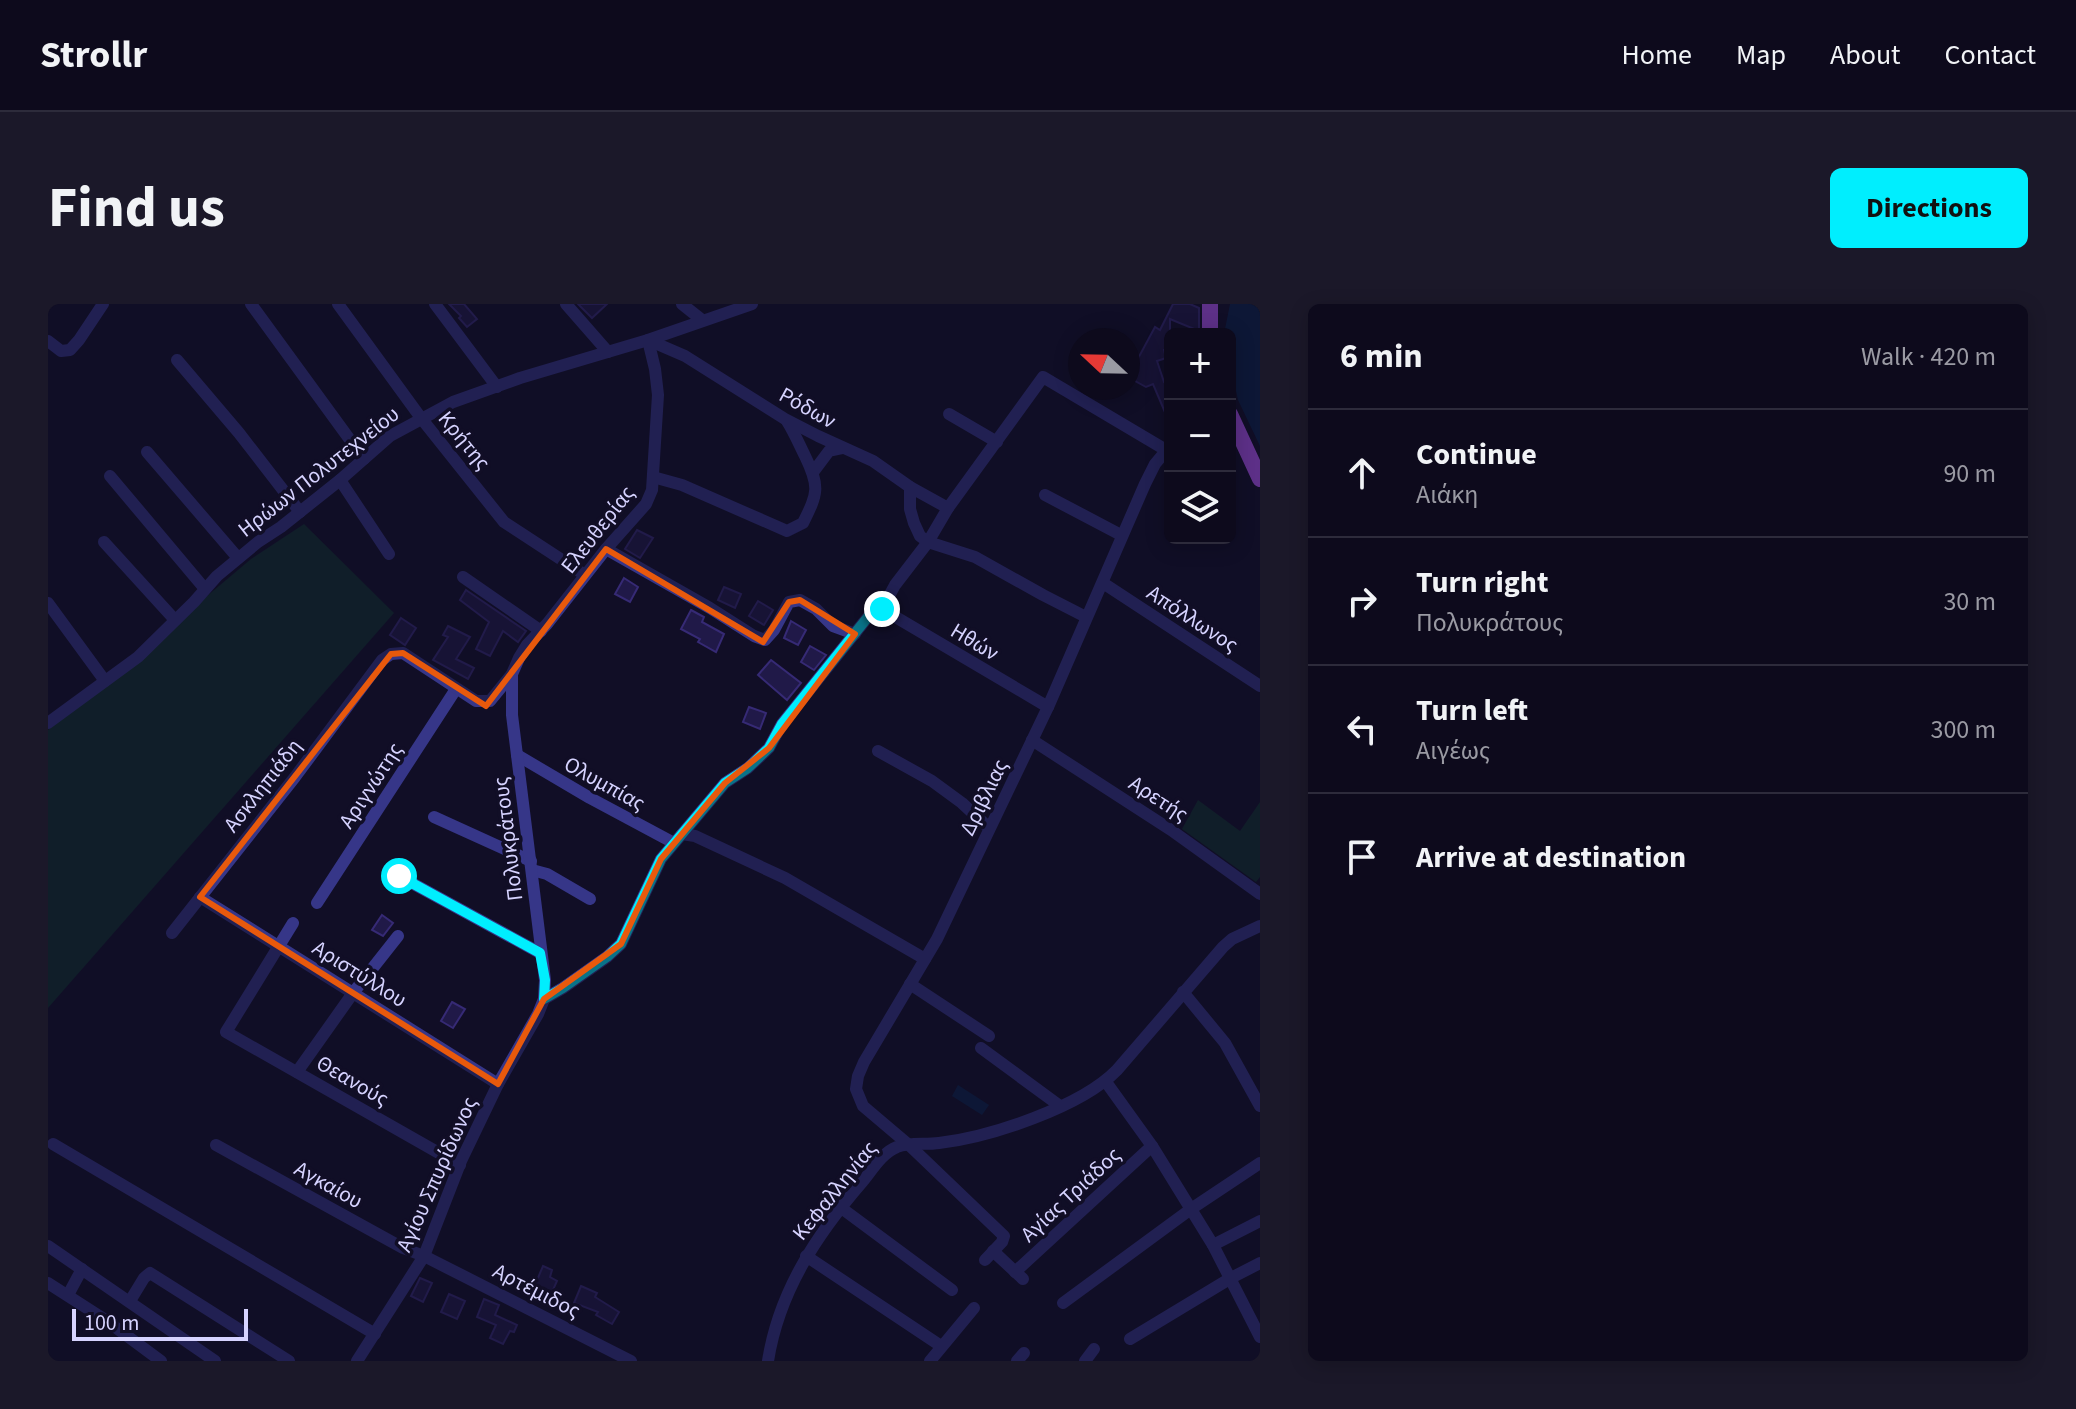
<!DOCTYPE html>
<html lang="en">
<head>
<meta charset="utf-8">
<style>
  body { margin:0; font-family:"Source Sans 3",sans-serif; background:#1b1829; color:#f1f3f6 }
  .controls { position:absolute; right:24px; top:24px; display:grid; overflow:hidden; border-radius:12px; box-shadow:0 4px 20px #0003 }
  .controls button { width:72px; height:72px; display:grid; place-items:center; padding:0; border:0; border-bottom:2px solid #2d2b3b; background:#0d0a1c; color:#f1f3f6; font:40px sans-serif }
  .compass { position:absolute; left:1020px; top:24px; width:72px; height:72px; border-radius:50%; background:#0d0a1c; box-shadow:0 4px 20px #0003; rotate:292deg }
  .scale { position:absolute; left:24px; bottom:20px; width:176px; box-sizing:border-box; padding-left:8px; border:4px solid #d6d3ff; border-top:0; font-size:22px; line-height:28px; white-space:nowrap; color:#d6d3ff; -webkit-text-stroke:6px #110e26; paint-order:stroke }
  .stop { position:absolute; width:24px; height:24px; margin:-18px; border:6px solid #00eefe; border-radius:50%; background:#fff }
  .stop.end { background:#00eefe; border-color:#fff; box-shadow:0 2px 8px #0008 }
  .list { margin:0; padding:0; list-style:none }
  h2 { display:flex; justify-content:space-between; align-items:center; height:104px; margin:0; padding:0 32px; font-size:34px }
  h2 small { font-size:26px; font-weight:400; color:#9a9aa3 }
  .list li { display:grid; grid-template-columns:52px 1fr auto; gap:24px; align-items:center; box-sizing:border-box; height:128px; padding:0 32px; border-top:2px solid #2d2b3b }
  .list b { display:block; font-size:30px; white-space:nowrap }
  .list p { margin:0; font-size:26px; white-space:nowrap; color:#9a9aa3 }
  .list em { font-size:26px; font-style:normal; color:#9a9aa3 }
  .icon { flex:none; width:44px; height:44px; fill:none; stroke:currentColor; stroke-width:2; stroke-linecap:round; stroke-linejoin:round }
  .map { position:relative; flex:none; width:1212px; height:1057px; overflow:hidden; border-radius:12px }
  header { display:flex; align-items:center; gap:48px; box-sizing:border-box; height:112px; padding:0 40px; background:#0d0a1c; border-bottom:2px solid #2d2b3b }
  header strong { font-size:38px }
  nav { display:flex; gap:44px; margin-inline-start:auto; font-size:28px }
  .intro { display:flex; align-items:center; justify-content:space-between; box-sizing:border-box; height:192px; padding:0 48px }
  h1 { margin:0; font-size:56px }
  .button { padding:20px 36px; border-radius:12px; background:#00eefe; color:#111; font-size:28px; font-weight:700 }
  main { display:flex; gap:48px; padding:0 48px }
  aside { flex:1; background:#0d0a1c; border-radius:12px; box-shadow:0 4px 20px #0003 }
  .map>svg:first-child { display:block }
  .green { fill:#10312e }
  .water { fill:#09234a }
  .building { fill:#201948; stroke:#362a75; stroke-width:2 }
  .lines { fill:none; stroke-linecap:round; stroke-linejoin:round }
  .minor { stroke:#363688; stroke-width:12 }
  .major { stroke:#bb5aff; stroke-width:16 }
  .route { stroke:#00eefe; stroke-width:10 }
  .marked { fill:none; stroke:#e8590c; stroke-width:6; stroke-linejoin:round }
  .labels { text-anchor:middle; stroke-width:7; stroke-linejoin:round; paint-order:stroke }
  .street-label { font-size:22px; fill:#d6d3ff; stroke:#110e26 }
</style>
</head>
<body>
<header>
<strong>Strollr</strong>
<nav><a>Home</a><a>Map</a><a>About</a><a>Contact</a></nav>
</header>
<div class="intro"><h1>Find us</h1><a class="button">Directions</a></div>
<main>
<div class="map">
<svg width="1212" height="1057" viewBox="0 0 1212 1057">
  <rect width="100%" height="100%" fill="#110e26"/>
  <!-- green -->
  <g class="green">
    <path d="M256 220 346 309 0 704V426L203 255Z"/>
    <path d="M1150 496 1192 527 1212 498V573L1208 578 1134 525Z"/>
  </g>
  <!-- water -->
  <g class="water">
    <path d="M1182 0H1212V142L1190 96 1182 59V30H1176Z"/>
    <path d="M910 781 941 801 934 811 904 792Z"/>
  </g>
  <!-- building -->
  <g class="building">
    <path d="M401 0H416L429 15 419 23 411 14 413 12Z"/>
    <path d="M530 0H559L544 14Z"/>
    <path d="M1125 0H1142L1151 4V27L1122 15V44L1116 46 1118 54 1109 57 1116 78 1122 76V120L1105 80 1098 83 1080 73 1107 23 1112 26Z"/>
    <path d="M589 226 605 234 592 254 577 245Z"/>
    <path d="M576 274 590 283 582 298 567 290Z"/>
    <path d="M676 283 693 290 687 304 670 296Z"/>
    <path d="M418 286 478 327 470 338 455 327 442 352 428 345 441 318 412 296Z"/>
    <path d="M710 297 725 306 716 321 701 312Z"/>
    <path d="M643 306 656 313 654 318 676 330 668 348 650 338 652 335 633 325Z"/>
    <path d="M353 314 368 324 357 341 342 331Z"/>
    <path d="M743 317 758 326 750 341 736 334Z"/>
    <path d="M400 322 422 333 408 355 426 364 420 375 385 356 400 333 395 331Z"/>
    <path d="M762 342 778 351 766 366 753 358Z"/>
    <path d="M723 356 753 379 739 396 710 371Z"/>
    <path d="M701 403 718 409 712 425 695 418Z"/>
    <path d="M334 611 345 619 335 632 324 626Z"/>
    <path d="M404 698 417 705 405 724 393 717Z"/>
    <path d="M495 962 504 966 502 973 509 977 501 995 484 988Z"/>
    <path d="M372 974 384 979 375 998 363 992Z"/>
    <path d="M533 982 549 989 547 993 571 1008 564 1020 548 1011 550 1008 526 999Z"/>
    <path d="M401 990 417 997 409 1015 393 1008Z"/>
    <path d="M436 995 451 1001 447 1011 469 1021 466 1028 462 1027 455 1040 442 1034 448 1021 429 1013Z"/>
  </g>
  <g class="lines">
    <!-- minor -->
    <g class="minor">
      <path d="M203 0 316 155"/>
      <path d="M290 0 373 114 456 218 537 271"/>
      <path d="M387 0 449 83"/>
      <path d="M518 0 560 48"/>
      <path d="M634 0 654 16"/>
      <path d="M600 36 637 52 737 115 770 132 825 157 862 183 900 204"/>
      <path d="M0 37 13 47 22 46 31 36 55 0"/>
      <path d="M129 56 191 129 252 208"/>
      <path d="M901 110 949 138"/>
      <path d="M99 148 190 254"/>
      <path d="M766 167 781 147 795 144"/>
      <path d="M62 172 157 285"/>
      <path d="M605 173 634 181 739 227 755 219C770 189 772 183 757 152 751 140 746 128 739 117"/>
      <path d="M292 176 341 250"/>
      <path d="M862 183V205L866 219 872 232 880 238 927 253 995 291 1038 313"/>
      <path d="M997 191 1073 231"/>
      <path d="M56 238 127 316"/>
      <path d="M558 245 662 304 706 332 717 336 726 326 741 298 752 296 768 305 785 322 807 330"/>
      <path d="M415 273 493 327"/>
      <path d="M1055 279 1212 382"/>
      <path d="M0 299 57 377"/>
      <path d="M834 305 847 281 880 238 900 204 995 73 1118 146"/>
      <path d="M834 305 1000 403"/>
      <path d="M0 419 90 353 146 298 169 272 210 238 233 223 292 176 342 132 405 98 472 74 600 36 704 0"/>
      <path d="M984 436 1123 526 1212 590"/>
      <path d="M830 447 884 477 914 499 941 524"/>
      <path d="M469 451 542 494 626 539"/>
      <path d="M386 513 483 557"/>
      <path d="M634 530 647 532 737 574 877 655"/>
      <path d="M484 566 499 570 542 595"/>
      <path d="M351 572 492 649"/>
      <path d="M152 593 450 780"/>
      <path d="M269 599 408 385"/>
      <path d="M245 619 178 728 412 861"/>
      <path d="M124 629 247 473 334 356 343 350 355 349 428 397H442L464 370 471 354 479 341 499 320 558 245 598 200 604 186 610 91 607 65 600 36"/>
      <path d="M862 680 941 732"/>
      <path d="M1135 688 1177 739 1212 802"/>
      <path d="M496 695 515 684 559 653 573 640 613 555 677 479 700 464 721 444 734 420 824 308 829 305H834"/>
      <path d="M933 744 1012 802"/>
      <path d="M249 768 305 689 350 632"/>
      <path d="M1058 778 1104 842 1165 941 1212 1033"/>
      <path d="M5 840 327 1030"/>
      <path d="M168 841 355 944 376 952 583 1057"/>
      <path d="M792 903 904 986"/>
      <path d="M1165 941 1212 917"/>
      <path d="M0 942 167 1057"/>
      <path d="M945 947 975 975"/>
      <path d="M758 952 893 1042"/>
      <path d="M937 956 954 938 956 932 861 841 815 802 808 785 810 772 816 758 889 635 1000 403 1097 180 1107 160 1122 142"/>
      <path d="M967 968 1104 842"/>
      <path d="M0 979 59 1017 113 1057"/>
      <path d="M20 991 34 965"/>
      <path d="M82 997 96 974 102 969 241 1057"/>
      <path d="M1015 999 1143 905 1212 859"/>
      <path d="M1082 1035 1183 974 1212 959"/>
      <path d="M309 1057 376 952 413 857 450 780 490 710 496 695 497 676 464 411V370"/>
      <path d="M720 1057C731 987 769 930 815 877 824 866 835 848 849 843 862 838 877 841 891 839 942 833 1033 803 1069 766L1175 643 1184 635 1212 622"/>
      <path d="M882 1057 926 1004"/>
      <path d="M969 1057 976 1049"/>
      <path d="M1037 1057 1046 1045"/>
    </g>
    <!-- major -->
    <g class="major">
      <path d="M1162 0V30"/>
      <path d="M1182 110 1212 175"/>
    </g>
  </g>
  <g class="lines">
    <!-- route -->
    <path class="route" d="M351 572 492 649 497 676 496 695 515 684 559 653 573 640 613 555 677 479 700 464 721 444 734 420 824 308 829 305H834"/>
  </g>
  <!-- marked area -->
  <path d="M0 0H1212V1057H0ZM558 245 715 338 741 298 752 296 807 330 721 444 677 479 613 555 573 640 496 695 450 780 152 593 343 350 355 349 438 402Z" fill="#110e26" fill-opacity=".55" fill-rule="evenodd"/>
  <path class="marked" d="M558 245 715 338 741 298 752 296 807 330 721 444 677 479 613 555 573 640 496 695 450 780 152 593 343 350 355 349 438 402Z"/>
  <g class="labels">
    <!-- street labels -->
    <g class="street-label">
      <text transform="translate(760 103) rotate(29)" y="8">Ρόδων</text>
      <text transform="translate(417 136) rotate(51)" y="8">Κρήτης</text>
      <text transform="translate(270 167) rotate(-38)" y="8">Ηρώων Πολυτεχνείου</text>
      <text transform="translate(549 225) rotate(-52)" y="8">Ελευθερίας</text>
      <text transform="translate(1145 314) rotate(33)" y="8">Απόλλωνος</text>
      <text transform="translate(927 337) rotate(31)" y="8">Ηθών</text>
      <text transform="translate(557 479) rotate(29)" y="8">Ολυμπίας</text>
      <text transform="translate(214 481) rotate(-52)" y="8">Ασκληπιάδη</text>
      <text transform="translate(322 481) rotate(-57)" y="8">Αριγνώτης</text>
      <text transform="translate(935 493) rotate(-64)" y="8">Δριβλιας</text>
      <text transform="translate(1111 494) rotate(33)" y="8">Αρετής</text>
      <text transform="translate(459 535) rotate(-97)" y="8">Πολυκράτους</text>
      <text transform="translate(312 669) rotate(32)" y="8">Αριστύλλου</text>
      <text transform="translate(305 776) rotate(30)" y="8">Θεανούς</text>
      <text transform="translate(388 870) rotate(-66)" y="8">Αγίου Σπυρίδωνος</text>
      <text transform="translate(281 880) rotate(29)" y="8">Αγκαίου</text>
      <text transform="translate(786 886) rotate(-51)" y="8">Κεφαλληνίας</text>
      <text transform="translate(1022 890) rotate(-43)" y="8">Αγίας Τριάδος</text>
      <text transform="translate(489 986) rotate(27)" y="8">Αρτέμιδος</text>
    </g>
  </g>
</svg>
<div class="controls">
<button>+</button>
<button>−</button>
<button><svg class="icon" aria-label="layers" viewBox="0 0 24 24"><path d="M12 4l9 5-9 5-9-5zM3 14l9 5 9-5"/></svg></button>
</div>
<svg class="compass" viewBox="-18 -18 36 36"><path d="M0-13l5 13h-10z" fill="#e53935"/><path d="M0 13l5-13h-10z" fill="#9a9aa3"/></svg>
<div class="scale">100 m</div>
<div class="stop" style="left:351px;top:572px"></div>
<div class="stop end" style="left:834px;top:305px"></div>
</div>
<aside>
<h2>6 min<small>Walk · 420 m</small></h2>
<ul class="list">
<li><svg class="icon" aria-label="ahead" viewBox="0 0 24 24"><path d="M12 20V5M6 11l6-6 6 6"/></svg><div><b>Continue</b><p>Αιάκη</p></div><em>90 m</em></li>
<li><svg class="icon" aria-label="right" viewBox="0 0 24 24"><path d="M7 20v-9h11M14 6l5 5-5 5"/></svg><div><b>Turn right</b><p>Πολυκράτους</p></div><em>30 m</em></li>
<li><svg class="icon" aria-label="left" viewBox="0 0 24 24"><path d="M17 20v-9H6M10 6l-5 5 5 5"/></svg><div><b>Turn left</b><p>Αιγέως</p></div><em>300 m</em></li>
<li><svg class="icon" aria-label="arrive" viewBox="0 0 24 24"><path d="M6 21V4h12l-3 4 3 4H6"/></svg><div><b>Arrive at destination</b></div></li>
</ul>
</aside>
</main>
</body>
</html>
